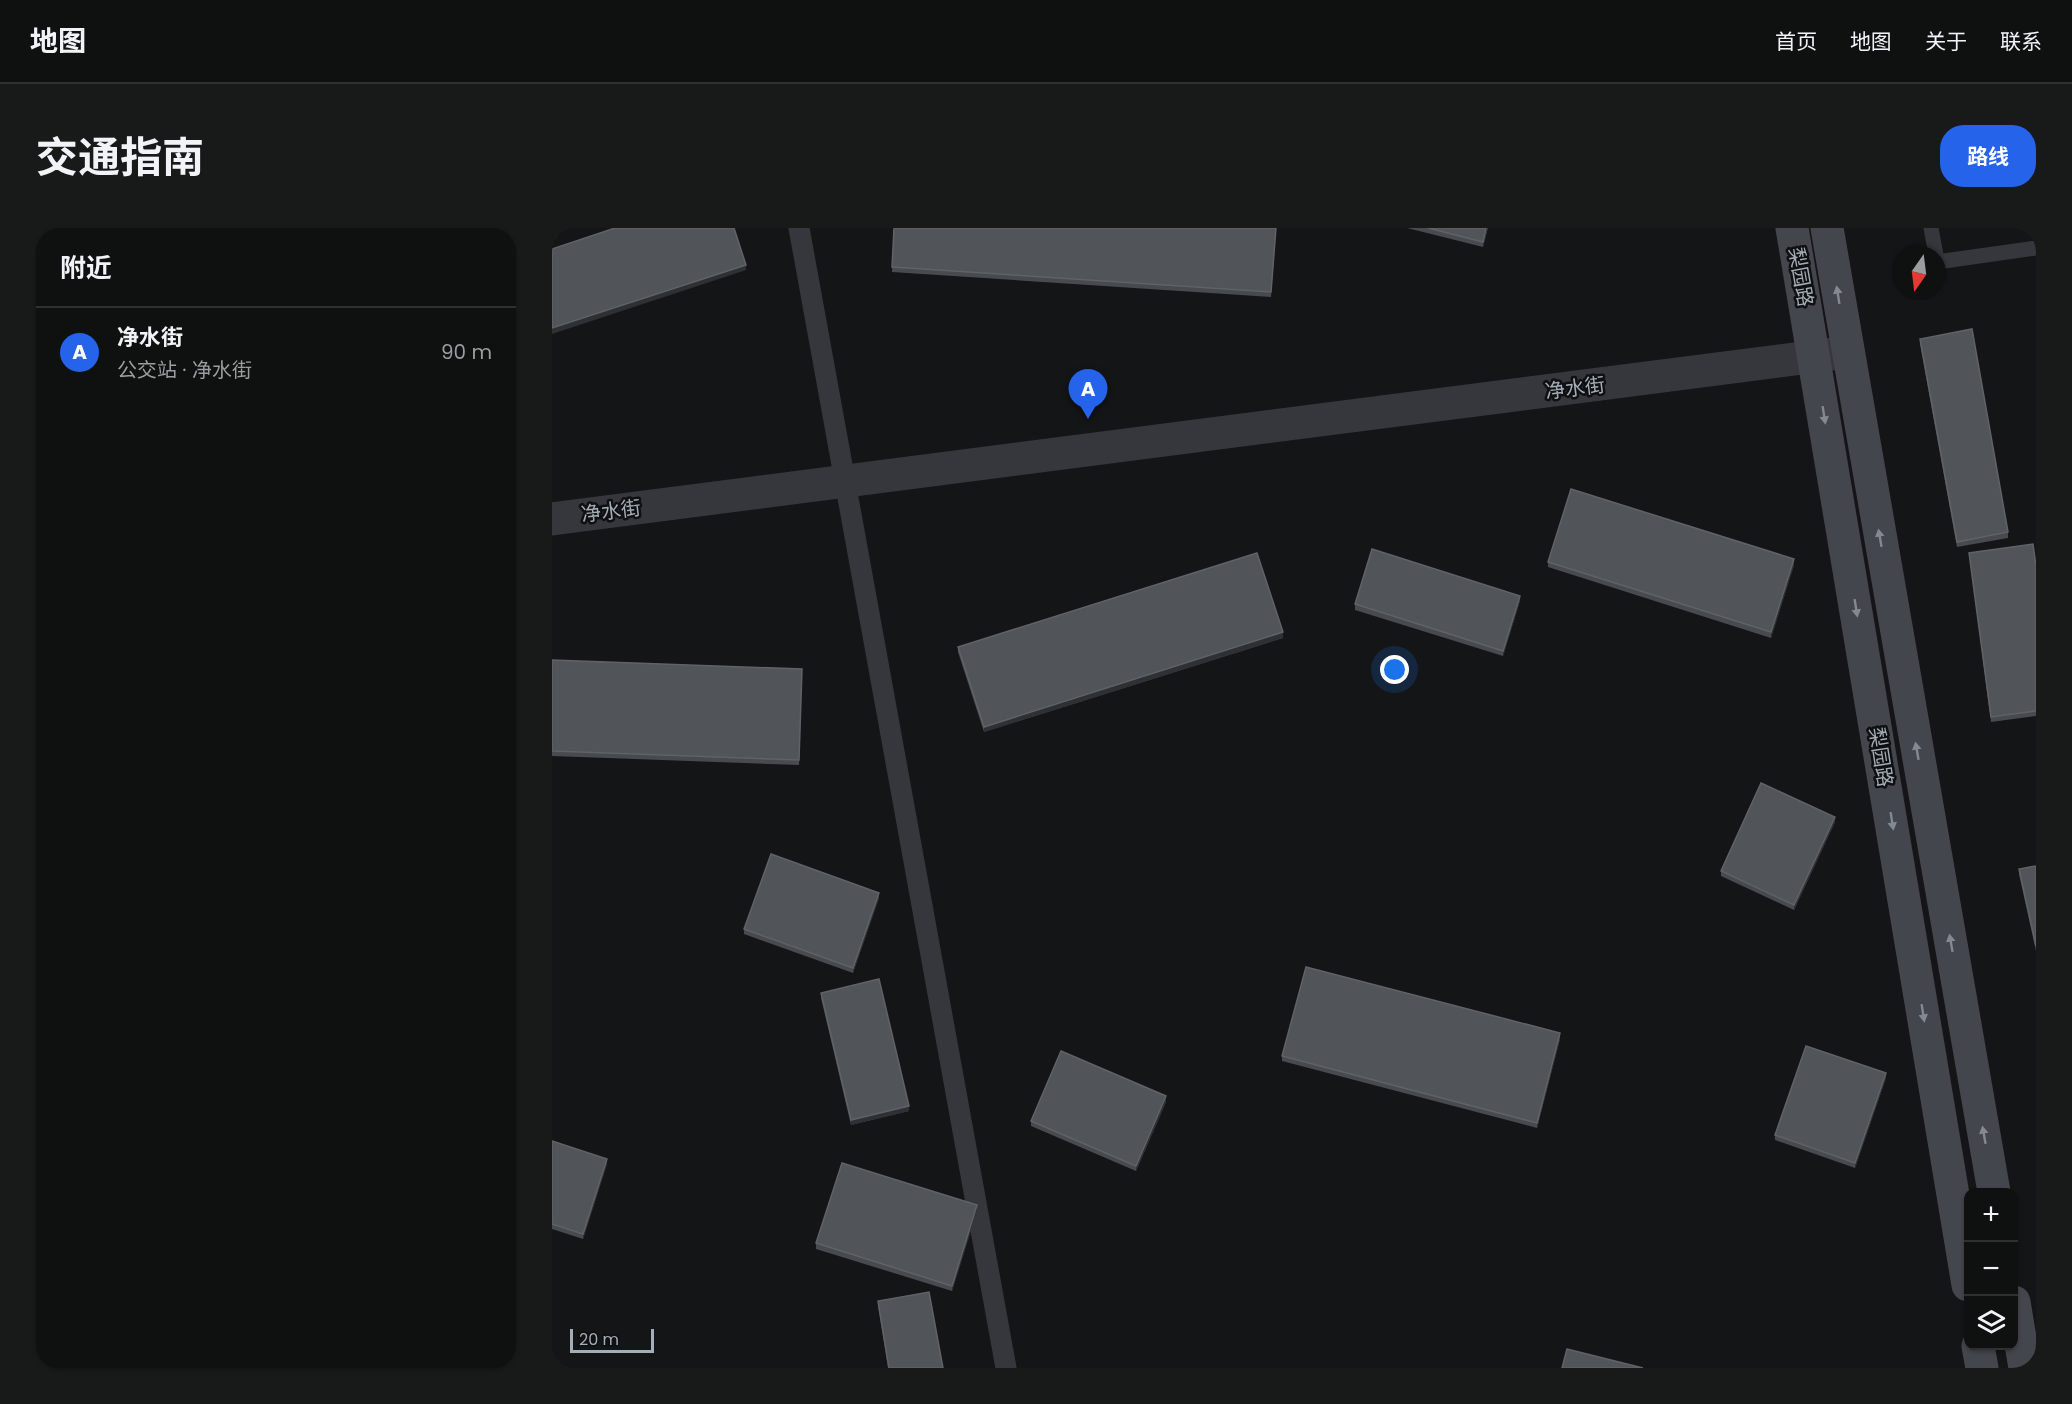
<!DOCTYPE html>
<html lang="zh">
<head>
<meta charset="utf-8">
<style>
  body { margin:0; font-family:Poppins,"Noto Sans SC",sans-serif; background:#181919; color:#f1f3f6 }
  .controls { position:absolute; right:18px; bottom:18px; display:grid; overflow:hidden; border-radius:12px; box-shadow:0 2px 4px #0004 }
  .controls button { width:54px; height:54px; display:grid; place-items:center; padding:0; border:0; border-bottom:2px solid #2f3030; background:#0f1010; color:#f1f3f6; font:30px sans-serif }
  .compass { position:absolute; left:1340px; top:18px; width:54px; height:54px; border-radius:50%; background:#0f1010; box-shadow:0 2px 4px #0004; rotate:194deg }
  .scale { position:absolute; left:18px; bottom:15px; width:84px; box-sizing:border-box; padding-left:6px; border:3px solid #a5adb8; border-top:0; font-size:16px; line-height:21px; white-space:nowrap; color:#a5adb8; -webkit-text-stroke:4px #0f1011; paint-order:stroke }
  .you { position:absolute; left:843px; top:442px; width:21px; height:21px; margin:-15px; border:4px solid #fff; border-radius:50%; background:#1a73e8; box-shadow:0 0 0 9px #1a73e833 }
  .badge { display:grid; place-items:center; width:39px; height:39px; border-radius:50%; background:#2563eb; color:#fff; font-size:20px; font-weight:700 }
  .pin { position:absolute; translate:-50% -50px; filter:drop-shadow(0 2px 3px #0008) }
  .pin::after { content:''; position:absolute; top:32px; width:21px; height:18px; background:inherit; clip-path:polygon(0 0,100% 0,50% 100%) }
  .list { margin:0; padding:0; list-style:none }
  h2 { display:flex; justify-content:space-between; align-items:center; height:78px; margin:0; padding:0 24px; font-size:26px }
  h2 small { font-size:20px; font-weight:400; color:#9b9d9f }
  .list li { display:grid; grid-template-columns:39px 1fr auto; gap:18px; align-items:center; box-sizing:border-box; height:90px; padding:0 24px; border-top:2px solid #2f3030 }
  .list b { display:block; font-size:22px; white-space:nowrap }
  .list p { margin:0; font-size:20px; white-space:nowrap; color:#9b9d9f }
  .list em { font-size:20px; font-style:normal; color:#9b9d9f }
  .icon { flex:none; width:33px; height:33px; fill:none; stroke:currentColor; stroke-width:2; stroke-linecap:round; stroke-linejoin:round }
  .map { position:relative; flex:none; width:1484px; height:1140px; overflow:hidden; border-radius:24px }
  header { display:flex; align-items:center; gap:36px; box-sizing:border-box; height:84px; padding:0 30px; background:#0f1010; border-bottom:2px solid #2f3030 }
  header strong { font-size:28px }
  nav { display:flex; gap:33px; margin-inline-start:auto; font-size:21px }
  .intro { display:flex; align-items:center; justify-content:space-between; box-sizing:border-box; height:144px; padding:0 36px }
  h1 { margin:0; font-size:42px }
  .button { padding:15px 27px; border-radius:24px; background:#2563eb; color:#fff; font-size:21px; font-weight:700 }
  main { display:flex; gap:36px; padding:0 36px }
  aside { flex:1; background:#0f1010; border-radius:24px; box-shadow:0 2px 4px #0004 }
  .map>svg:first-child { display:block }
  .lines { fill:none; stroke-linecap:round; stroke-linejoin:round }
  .service { stroke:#35373c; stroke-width:15 }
  .pedestrian { stroke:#35373c; stroke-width:21 }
  .tertiary { stroke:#35373c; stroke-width:33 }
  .secondary { stroke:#43464c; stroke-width:33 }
  .wall { fill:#474a4e }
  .shaded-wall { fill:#2e3133 }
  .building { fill:#515559; stroke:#5e6368; stroke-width:1.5 }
  .oneway { fill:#838992 }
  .labels { text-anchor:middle; stroke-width:5; stroke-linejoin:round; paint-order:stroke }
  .street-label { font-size:20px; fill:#a5adb8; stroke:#0f1011 }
</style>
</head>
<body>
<header>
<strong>地图</strong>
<nav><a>首页</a><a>地图</a><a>关于</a><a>联系</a></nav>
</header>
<div class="intro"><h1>交通指南</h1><a class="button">路线</a></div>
<main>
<aside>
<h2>附近<small></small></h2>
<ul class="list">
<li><span class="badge">A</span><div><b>净水街</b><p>公交站 · 净水街</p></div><em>90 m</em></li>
</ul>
</aside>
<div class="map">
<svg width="1484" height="1140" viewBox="0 0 1484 1140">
  <rect width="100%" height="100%" fill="#141516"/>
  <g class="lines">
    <!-- service -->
    <g class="service">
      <path d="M1379 0 1384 27"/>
      <path d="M1385 32V34L1484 20"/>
    </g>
    <!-- pedestrian -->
    <path class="pedestrian" d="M247 0 454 1140"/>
    <!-- tertiary -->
    <path class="tertiary" d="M0 291 1296 124"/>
    <!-- secondary -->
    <g class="secondary">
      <path d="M1240 0 1416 1057"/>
      <path d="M1275 0 1442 964"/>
      <path d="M1462 1074 1473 1140"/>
      <path d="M1426 1118 1430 1140"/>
    </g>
  </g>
  <!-- wall -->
  <g class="wall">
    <path d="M342 0H724L719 69 340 44Z"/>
    <path d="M855 0H936L931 19Z"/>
    <path d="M1368 111 1456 304V310L1405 319 1368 116Z"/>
    <path d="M1417 325 1484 338V488L1439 494Z"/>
    <path d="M996 334 1242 337 1219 410 996 339Z"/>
    <path d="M968 373 951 428 803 382V376Z"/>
    <path d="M731 410 432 504 406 424V419Z"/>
    <path d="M0 432 250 441 247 537 0 528Z"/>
    <path d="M1283 594 1242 682 1169 648V643Z"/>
    <path d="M1484 638V723L1467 646V641Z"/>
    <path d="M327 670 301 745 192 706V701Z"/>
    <path d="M269 765 357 883 299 897 269 770Z"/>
    <path d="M1008 811 985 900 730 833V828Z"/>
    <path d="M1334 850 1303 940 1223 912V907Z"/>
    <path d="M614 874 584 943 479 898V893Z"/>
    <path d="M0 913 55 936 31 1011 0 1001Z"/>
    <path d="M425 983 400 1063 264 1021V1015Z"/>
    <path d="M326 1073 391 1140H336L326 1078Z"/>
  </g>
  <!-- shaded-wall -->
  <g class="shaded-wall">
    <path d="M934 0H936L931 19V14Z"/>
    <path d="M194 37V42L0 106V100Z"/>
    <path d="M1242 331V337L1219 410V404Z"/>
    <path d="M968 368V373L951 428V423Z"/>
    <path d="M731 404V410L432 504V499Z"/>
    <path d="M1283 589V594L1242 682V677Z"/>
    <path d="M327 665V670L301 745V740Z"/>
    <path d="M1008 805V811L985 900V895Z"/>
    <path d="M1334 845V850L1303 940V935Z"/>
    <path d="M614 868V874L584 943V938Z"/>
    <path d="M357 878V883L299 897V892Z"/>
    <path d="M55 931V936L31 1011V1006Z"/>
    <path d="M425 977V983L400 1063V1058Z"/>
  </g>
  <!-- building -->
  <g class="building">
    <path d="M63 0H182L194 37 0 100V21Z"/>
    <path d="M342 0H724L719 64 340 39Z"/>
    <path d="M876 0H934L931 14Z"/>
    <path d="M1420 101 1456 304 1405 314 1368 111Z"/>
    <path d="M1019 261 1242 331 1219 404 996 334Z"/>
    <path d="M1481 316 1484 338V483L1439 489 1417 325Z"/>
    <path d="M820 321 968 368 951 423 803 376Z"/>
    <path d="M705 325 731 404 432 499 406 419Z"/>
    <path d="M0 432 250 441 247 532 0 523Z"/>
    <path d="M1209 555 1283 589 1242 677 1169 643Z"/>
    <path d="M219 626 327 665 301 740 192 701Z"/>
    <path d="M1484 638V718L1467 641Z"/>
    <path d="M754 739 1008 805 985 895 730 828Z"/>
    <path d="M327 751 357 878 299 892 269 765Z"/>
    <path d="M1254 818 1334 845 1303 935 1223 907Z"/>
    <path d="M509 823 614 868 584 938 479 893Z"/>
    <path d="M0 913 55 931 31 1006 0 996Z"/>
    <path d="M290 935 425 977 400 1058 264 1015Z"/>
    <path d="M377 1064 391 1140H337L326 1073Z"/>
    <path d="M1015 1121 1091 1140H1010Z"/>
  </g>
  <!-- one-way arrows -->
  <defs><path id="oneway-solid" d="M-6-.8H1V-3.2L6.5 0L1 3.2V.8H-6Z" transform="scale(1.5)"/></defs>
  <g class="oneway">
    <use href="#oneway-solid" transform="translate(1286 67) rotate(-99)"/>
    <use href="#oneway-solid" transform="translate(1272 187) rotate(81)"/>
    <use href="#oneway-solid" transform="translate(1328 310) rotate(-100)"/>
    <use href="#oneway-solid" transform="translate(1304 380) rotate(81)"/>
    <use href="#oneway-solid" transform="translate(1365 523) rotate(-100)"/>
    <use href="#oneway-solid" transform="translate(1340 593) rotate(81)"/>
    <use href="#oneway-solid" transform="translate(1399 715) rotate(-100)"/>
    <use href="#oneway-solid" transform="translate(1371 785) rotate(81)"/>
    <use href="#oneway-solid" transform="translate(1432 907) rotate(-100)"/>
  </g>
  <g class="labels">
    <!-- street labels -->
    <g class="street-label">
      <text transform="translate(1249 49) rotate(80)" y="7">梨园路</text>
      <text transform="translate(1023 160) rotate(-7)" y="7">净水街</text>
      <text transform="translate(59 283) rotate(-7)" y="7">净水街</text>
      <text transform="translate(1329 529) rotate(81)" y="7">梨园路</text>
    </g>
  </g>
</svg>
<div class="controls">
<button>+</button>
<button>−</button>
<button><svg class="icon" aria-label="layers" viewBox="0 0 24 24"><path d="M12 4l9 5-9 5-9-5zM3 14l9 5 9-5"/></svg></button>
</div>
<svg class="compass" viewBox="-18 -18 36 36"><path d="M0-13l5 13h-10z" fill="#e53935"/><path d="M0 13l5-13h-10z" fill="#9b9d9f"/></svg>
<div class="scale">20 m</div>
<div class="you"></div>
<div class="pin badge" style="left:536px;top:191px">A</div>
</div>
</main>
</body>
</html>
